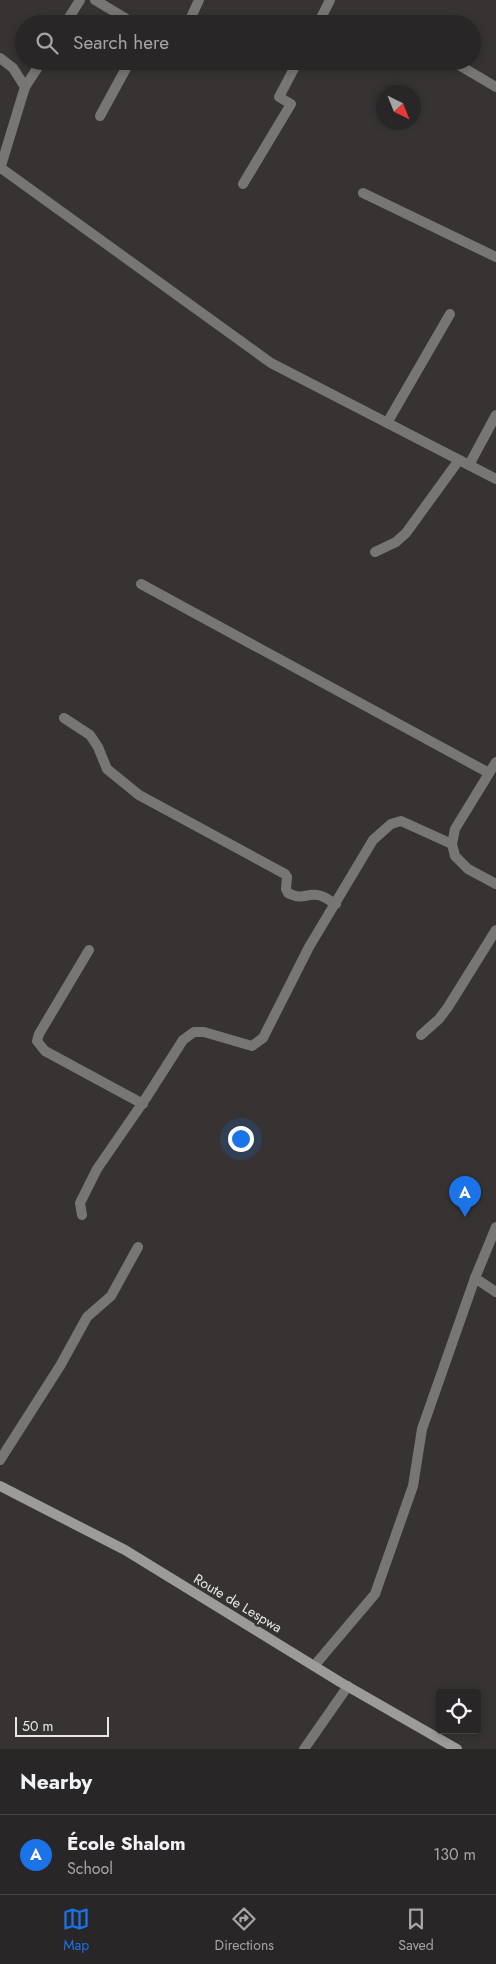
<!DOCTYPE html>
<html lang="en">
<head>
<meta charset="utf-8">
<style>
  body { margin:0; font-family:Jost,sans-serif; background:#302e2e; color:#f1f3f6 }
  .controls { position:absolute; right:15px; bottom:15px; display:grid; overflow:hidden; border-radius:5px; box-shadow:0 2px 8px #0003 }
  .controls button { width:45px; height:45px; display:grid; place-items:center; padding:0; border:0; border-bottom:1px solid #444343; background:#282626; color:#f1f3f6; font:25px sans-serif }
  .compass { position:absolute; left:376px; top:85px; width:45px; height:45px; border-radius:50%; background:#282626; box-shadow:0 2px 8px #0003; rotate:137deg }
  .scale { position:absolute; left:15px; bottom:12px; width:94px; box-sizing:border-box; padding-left:5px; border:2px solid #e9e7e6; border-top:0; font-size:14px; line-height:18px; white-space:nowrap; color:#e9e7e6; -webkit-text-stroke:4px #363332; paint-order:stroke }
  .you { position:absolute; left:240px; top:1138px; width:18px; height:18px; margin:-12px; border:4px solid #fff; border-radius:50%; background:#1a73e8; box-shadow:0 0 0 8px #1a73e833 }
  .badge { display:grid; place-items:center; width:32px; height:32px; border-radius:50%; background:#1a73e8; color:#fff; font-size:16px; font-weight:700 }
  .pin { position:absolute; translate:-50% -41px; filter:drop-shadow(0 1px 2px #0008) }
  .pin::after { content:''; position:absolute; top:26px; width:18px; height:15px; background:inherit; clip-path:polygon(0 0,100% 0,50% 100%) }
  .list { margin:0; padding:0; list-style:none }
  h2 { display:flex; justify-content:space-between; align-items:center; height:65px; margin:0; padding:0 20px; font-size:21px }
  h2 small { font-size:16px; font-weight:400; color:#a5a5a7 }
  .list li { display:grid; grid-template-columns:32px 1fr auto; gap:15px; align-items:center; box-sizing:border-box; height:80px; padding:0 20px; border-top:1px solid #444343 }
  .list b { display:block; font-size:19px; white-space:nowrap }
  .list p { margin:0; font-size:16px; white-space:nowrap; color:#a5a5a7 }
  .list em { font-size:16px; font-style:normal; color:#a5a5a7 }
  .icon { flex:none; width:28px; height:28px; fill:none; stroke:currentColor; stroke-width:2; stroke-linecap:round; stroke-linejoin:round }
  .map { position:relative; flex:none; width:496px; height:1749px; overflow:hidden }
  .search { position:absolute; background:#282626; box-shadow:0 2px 8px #0003; left:15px; right:15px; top:15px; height:55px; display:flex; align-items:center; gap:12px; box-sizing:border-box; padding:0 18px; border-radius:28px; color:#a5a5a7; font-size:19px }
  .sheet { height:145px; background:#282626 }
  nav { display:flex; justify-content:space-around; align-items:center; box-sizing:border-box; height:70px; border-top:1px solid #444343; background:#282626; font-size:14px; color:#a5a5a7 }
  nav a { display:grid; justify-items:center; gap:2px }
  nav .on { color:#1a73e8 }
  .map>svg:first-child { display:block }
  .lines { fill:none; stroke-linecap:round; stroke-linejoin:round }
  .street { stroke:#777675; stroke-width:10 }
  .secondary { stroke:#9d9b9a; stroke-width:10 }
  .labels { text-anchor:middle; stroke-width:5; stroke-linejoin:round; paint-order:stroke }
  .street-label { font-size:14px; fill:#e9e7e6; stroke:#363332 }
</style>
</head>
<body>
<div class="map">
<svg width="496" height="1749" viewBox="0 0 496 1749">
  <rect width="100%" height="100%" fill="#363332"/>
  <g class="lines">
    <!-- street -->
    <g class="street">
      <path d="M95 0 135 24"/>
      <path d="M65 24 80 0"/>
      <path d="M188 24 199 0"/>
      <path d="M318 24 330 0"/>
      <path d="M0 58 13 68 25 87 0 169"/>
      <path d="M452 61 496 87"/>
      <path d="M25 87 42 61"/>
      <path d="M100 116 130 61"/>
      <path d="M1 168 271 363 496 479"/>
      <path d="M243 184 291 104 279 97 298 61"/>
      <path d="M363 193 496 257"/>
      <path d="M387 423 450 314"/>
      <path d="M469 465 496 415"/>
      <path d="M375 552 396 542 406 533 459 460"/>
      <path d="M141 584 489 773"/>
      <path d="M64 718 90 735 98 747 107 769 139 795 285 874 287 877 286 889 288 893C304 901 305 893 317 895 323 895 330 901 336 904"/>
      <path d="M496 762 455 829 452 844 455 856 468 869 496 884"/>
      <path d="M89 950 39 1034 37 1041 45 1051 143 1104"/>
      <path d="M421 1035 439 1019 448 1007 496 930"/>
      <path d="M82 1215 80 1203 97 1169 146 1098 183 1040 194 1032H204L252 1046 263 1038 309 947 373 840 391 824 401 821 452 844"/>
      <path d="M475 1278 496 1292"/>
      <path d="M0 1460 60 1366 87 1317 111 1296 138 1247"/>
      <path d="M314 1666 375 1594 413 1486 422 1429 475 1278 496 1227"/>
      <path d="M304 1749 348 1686"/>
    </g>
    <!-- secondary -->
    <path class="secondary" d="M0 1486 125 1550 340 1682 457 1749"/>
  </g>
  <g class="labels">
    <!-- street labels -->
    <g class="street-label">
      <text transform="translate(238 1603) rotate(31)" y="5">Route de Lespwa</text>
    </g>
  </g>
</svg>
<div class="controls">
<button><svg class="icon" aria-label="locate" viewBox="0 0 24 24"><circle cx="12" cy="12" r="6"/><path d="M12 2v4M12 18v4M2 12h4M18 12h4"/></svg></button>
</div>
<svg class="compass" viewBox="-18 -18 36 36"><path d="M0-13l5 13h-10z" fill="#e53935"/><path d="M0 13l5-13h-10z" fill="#a5a5a7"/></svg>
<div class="scale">50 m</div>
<div class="you"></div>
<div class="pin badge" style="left:465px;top:1217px">A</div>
<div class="search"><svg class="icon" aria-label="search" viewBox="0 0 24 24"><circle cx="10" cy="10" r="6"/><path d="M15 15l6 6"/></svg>Search here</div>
</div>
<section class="sheet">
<h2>Nearby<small></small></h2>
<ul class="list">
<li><span class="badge">A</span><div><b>École Shalom</b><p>School</p></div><em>130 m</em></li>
</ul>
</section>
<nav>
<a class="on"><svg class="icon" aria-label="map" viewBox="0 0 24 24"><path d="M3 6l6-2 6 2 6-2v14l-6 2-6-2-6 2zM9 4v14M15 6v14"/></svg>Map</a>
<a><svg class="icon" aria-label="directions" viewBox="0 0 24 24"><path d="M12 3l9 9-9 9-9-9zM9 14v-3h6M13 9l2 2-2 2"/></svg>Directions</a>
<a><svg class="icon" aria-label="saved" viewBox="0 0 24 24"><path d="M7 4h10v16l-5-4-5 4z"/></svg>Saved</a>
</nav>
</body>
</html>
